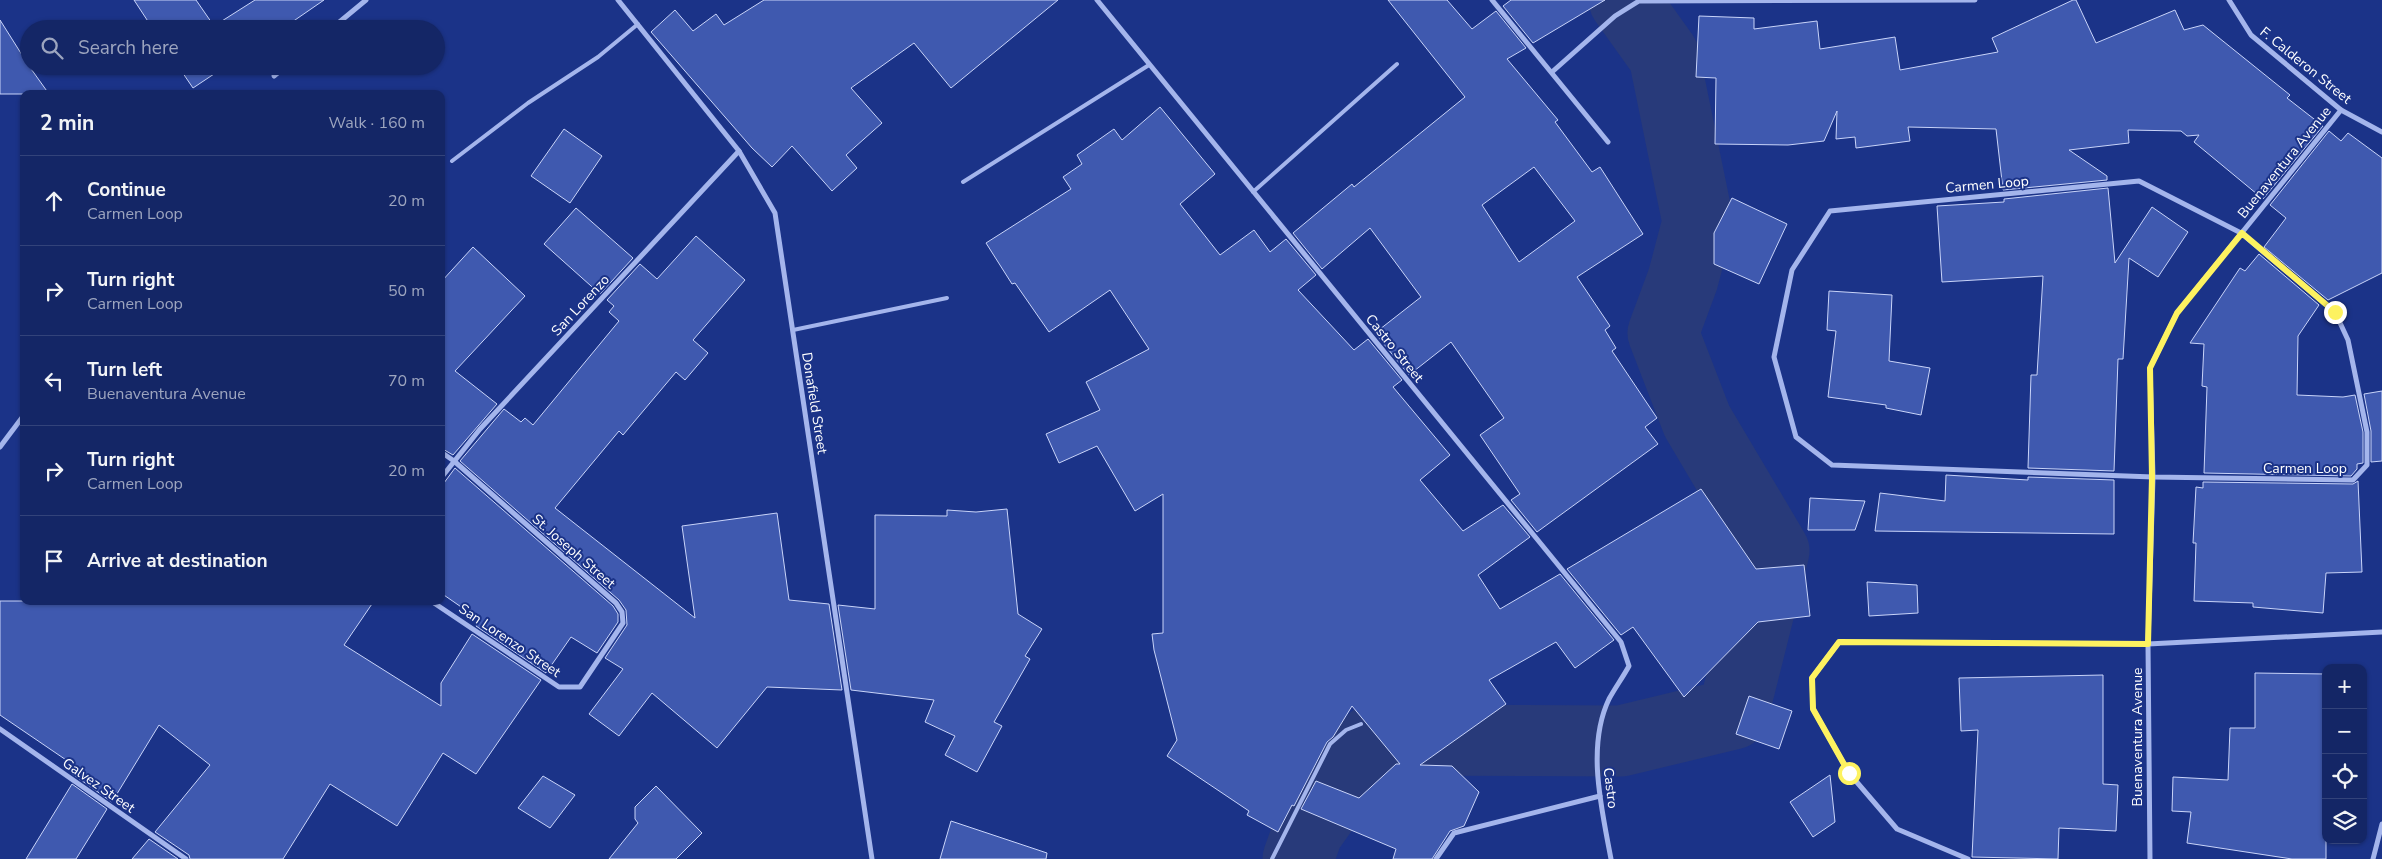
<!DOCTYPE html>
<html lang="en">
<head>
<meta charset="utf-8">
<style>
  body { margin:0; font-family:"Nunito Sans",sans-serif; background:#21326f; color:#f1f3f6 }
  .controls { position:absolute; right:15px; bottom:15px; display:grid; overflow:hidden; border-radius:10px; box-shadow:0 1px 4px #0004 }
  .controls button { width:45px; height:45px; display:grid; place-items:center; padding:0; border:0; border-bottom:1px solid #33437a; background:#142666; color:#f1f3f6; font:25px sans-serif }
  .stop { position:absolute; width:15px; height:15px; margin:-11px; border:4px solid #fdf260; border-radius:50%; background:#fff }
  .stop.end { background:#fdf260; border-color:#fff; box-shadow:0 1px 5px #0008 }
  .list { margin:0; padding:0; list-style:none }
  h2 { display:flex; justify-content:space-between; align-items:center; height:65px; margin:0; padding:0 20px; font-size:21px }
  h2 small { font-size:16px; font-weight:400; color:#9da5bf }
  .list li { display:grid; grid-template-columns:32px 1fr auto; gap:15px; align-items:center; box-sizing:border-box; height:90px; padding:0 20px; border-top:1px solid #33437a }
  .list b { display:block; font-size:19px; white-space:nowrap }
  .list p { margin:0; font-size:16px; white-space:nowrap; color:#9da5bf }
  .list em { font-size:16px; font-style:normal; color:#9da5bf }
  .icon { flex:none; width:28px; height:28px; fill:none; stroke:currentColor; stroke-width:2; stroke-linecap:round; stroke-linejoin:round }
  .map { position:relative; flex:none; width:2382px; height:859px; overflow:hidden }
  .search { position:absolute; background:#142666; box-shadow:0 1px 4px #0004; left:20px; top:20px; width:425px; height:55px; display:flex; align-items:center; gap:12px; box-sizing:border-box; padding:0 18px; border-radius:28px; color:#9da5bf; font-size:19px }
  .panel { position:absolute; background:#142666; box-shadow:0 1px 4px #0004; left:20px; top:90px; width:425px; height:515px; border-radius:10px }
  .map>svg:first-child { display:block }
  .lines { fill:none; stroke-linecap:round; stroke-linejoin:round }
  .river { stroke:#283a7a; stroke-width:71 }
  .building { fill:#3f59af; stroke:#c9d4f9; fill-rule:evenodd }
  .lane { stroke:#a4b5ec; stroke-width:4 }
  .street { stroke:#a4b5ec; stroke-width:5 }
  .route { stroke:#fdf260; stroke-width:6 }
  .labels { text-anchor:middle; stroke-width:4; stroke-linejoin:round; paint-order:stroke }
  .street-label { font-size:14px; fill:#fff; stroke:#1b3388 }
</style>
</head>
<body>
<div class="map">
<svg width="2382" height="859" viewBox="0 0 2382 859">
  <rect width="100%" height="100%" fill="#1b3388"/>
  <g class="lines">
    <!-- river -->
    <path class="river" d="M1298 859 1308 831 1373 740 1621 741 1733 714 1774 551 1697 421 1663 333 1683 279 1698 222 1664 56 1624 0"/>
  </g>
  <!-- building -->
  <g class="building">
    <path d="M134 0H196L214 26 255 0H324L282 29H153Z"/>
    <path d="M764 0H1058L951 88 914 43 851 88 882 123 846 155 857 168 832 191 792 146 772 167 752 148 651 32 675 10 693 31 716 14 724 25Z"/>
    <path d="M1388 0H1447L1472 29 1496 11 1526 48 1507 59 1558 120 1555 122 1592 172 1600 167 1643 234 1577 277 1610 326 1605 330 1616 348 1612 351 1657 418 1645 427 1658 444 1537 532 1511 500 1520 494 1480 435 1504 418 1451 342 1409 375 1375 333 1421 297 1370 228 1322 269 1293 233 1352 184 1354 187 1465 97ZM1534 167 1575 221 1519 262 1482 205Z"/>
    <path d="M1511 0H1605L1533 43 1503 6Z"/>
    <path d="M2073 0H2076L2096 43 2175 10 2184 30 2203 25 2290 95 2287 98 2323 126 2263 199 2194 142 2199 135 2187 136 2181 131 2128 130 2129 143 2069 150 2107 176V180L2003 190 1996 129 1908 127 1910 141 1856 148 1855 137 1836 139 1837 111 1824 141 1788 145 1715 144 1716 78 1696 77 1699 16 1754 18V29L1817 21 1820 49 1895 37 1900 70 1998 52 1992 38Z"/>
    <path d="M0 20 29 66 49 94H0Z"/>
    <path d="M178 66H226L193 88Z"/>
    <path d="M1160 107 1215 174 1180 204 1220 255 1254 230 1270 252 1286 239 1316 275 1298 290 1354 350 1368 339 1402 380 1393 387 1450 455 1420 480 1463 531 1503 505 1530 537 1478 575 1500 609 1560 574 1614 640 1575 668 1556 642 1489 680 1506 704 1420 765 1452 766 1479 792 1464 826 1450 831 1432 859H1393L1396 849 1301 809 1316 781 1359 798 1396 764H1400L1352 706 1333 737 1327 742 1294 806 1292 805 1278 832 1247 815 1249 811 1167 756 1177 740 1154 650 1152 634 1163 633V494L1135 511 1097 446 1059 463 1046 434 1100 410 1086 382 1149 349 1110 290 1049 332 1015 283 1012 284 986 243 1071 189 1063 177 1082 164 1077 155 1114 129 1122 140Z"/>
    <path d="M564 129 602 156 570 203 531 176Z"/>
    <path d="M2329 131 2341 141 2348 133 2382 158V273L2328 300 2264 247 2286 218 2270 205Z"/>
    <path d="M2108 188 2115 263 2152 207 2188 232 2158 277 2129 258 2123 359H2118L2114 471 2028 468 2031 375H2037L2043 276 1942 282 1937 206 2004 202V199Z"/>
    <path d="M1732 198 1787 224 1759 284 1714 264V233Z"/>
    <path d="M576 208 633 258 600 294 544 244Z"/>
    <path d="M696 236 745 280 693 340 708 353 685 380 676 372 623 435 619 431 555 508 695 618 682 526 777 513 789 600 829 604 842 690 767 687 717 748 652 693 619 736 589 714 623 669 605 658 627 625 626 610 619 600 460 461 504 409 521 422 525 418 533 425 619 321 609 312 614 306 607 300 640 264 657 279Z"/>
    <path d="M473 247 525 296 455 371 497 404 453 455 441 448V282Z"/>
    <path d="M2259 254 2319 305 2298 336 2297 395 2343 397 2355 395 2363 432V463L2357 464V469L2351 476 2204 473 2207 387 2202 386 2204 344 2190 343 2240 268 2245 271Z"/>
    <path d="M1829 291 1892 295 1889 361 1930 368 1921 415 1886 408V405L1828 397 1836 331 1827 330Z"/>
    <path d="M2382 391V461L2371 462V431L2364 394Z"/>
    <path d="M455 468 613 606 618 614V622L597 653 571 637 546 673 476 626 480 620 441 593V487Z"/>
    <path d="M1946 475 2028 480V477L2114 480V534L1875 531 1880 493 1945 501Z"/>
    <path d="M2358 481 2362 572 2326 573 2323 613 2253 607V603L2194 601 2196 543H2193L2196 487 2203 488V482L2353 484Z"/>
    <path d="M1701 489 1756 569 1804 565 1810 616 1758 622 1684 697 1633 627 1621 635 1567 569Z"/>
    <path d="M1810 498 1865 501 1855 530H1808Z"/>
    <path d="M1007 509 1018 614 1042 629 1025 656 1030 659 994 722 1002 726 977 772 945 755 955 736 925 722 934 700 851 690 838 605 875 609V515L947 516V510L976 512Z"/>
    <path d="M1867 582 1917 585 1918 613 1869 616Z"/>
    <path d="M0 601H374L344 645 441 706V683L472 634 541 680 476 774 443 753 397 826 330 784 283 859H190L189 855 155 832 210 765 159 725 112 802 71 773 75 766 0 715Z"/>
    <path d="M2255 673 2326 674V859H2292L2187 843 2191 812 2172 811 2173 777 2228 780 2230 728H2255Z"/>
    <path d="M2103 675V784L2118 785 2116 831 2059 828 2058 859 1972 857 1978 730 1961 731 1959 678Z"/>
    <path d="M1749 696 1792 711 1779 749 1736 734Z"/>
    <path d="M1830 775 1835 822 1813 837 1790 802Z"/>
    <path d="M543 776 575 795 550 828 518 808Z"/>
    <path d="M72 784 107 809 76 859H26Z"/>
    <path d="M656 786 702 833 676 859H609L638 823 635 819V807Z"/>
    <path d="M951 821 1047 853 1046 859H940Z"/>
    <path d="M149 839 178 859H132Z"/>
  </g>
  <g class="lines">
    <!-- lane -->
    <g class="lane">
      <path d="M452 161 528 103 598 57 638 24"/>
      <path d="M963 182 1149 65"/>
      <path d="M1253 192 1397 64"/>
      <path d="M793 330 947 298"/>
      <path d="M1272 859 1330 744 1346 730 1361 724"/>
    </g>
    <!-- street -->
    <g class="street">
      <path d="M618 0 739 151 775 213 872 859"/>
      <path d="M1097 0 1621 642 1629 666C1623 677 1615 688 1609 699 1586 747 1602 810 1611 859"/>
      <path d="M1492 0 1608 142"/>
      <path d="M2229 0 2251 35 2341 110 2382 132"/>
      <path d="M331 29 366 0"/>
      <path d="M1552 72 1615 16 1639 1 1975 0"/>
      <path d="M274 76 286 66"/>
      <path d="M2139 181 2241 233 2335 312 2348 340 2367 432V465L2353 480 2153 477 1832 465 1796 437 1774 357 1792 270 1830 211Z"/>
      <path d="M0 447 24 415"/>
      <path d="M441 478 480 429 739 151"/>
      <path d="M431 601 559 687H580L623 623 622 612 616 603 454 461 441 452"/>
      <path d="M0 729 186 859"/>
      <path d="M1436 859 1454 833 1600 796"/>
      <path d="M1968 859 1897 829 1849 773 1813 709 1812 678 1839 642 2148 644 2382 632"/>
      <path d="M2150 859 2148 644 2153 477 2150 368 2177 313 2341 110"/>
      <path d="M2373 859 2382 824"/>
    </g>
  </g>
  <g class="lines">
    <!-- route -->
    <path class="route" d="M1849 773 1813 709 1812 678 1839 642 2148 644 2152 477 2150 368 2177 313 2242 233 2335 312"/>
  </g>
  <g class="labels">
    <!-- street labels -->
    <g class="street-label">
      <text transform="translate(2306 65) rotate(39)" y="5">F. Calderon Street</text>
      <text transform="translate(2284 162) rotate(-51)" y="5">Buenaventura Avenue</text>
      <text transform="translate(1987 184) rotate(-5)" y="5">Carmen Loop</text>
      <text transform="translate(580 305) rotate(-47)" y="5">San Lorenzo</text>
      <text transform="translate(1395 348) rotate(51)" y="5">Castro Street</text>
      <text transform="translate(815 403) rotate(81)" y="5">Donafield Street</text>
      <text x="2305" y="473">Carmen Loop</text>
      <text transform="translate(574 551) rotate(41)" y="5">St. Joseph Street</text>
      <text transform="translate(510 640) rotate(34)" y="5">San Lorenzo Street</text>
      <text transform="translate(2137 737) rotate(-90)" y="5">Buenaventura Avenue</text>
      <text transform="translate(99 785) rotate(35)" y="5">Galvez Street</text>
      <text transform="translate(1611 788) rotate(83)" y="5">Castro</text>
    </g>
  </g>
</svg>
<div class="controls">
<button>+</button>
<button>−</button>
<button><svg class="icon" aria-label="locate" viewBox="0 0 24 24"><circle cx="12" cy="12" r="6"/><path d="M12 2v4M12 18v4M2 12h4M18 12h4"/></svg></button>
<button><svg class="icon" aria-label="layers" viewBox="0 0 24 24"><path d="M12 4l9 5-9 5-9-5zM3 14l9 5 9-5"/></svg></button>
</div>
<div class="stop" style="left:1849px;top:773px"></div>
<div class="stop end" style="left:2335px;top:312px"></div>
<div class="search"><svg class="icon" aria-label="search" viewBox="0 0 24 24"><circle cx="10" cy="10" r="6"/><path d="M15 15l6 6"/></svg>Search here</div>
<section class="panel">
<h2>2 min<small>Walk · 160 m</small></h2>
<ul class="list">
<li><svg class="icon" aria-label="ahead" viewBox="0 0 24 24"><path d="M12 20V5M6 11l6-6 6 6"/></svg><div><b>Continue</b><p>Carmen Loop</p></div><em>20 m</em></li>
<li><svg class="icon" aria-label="right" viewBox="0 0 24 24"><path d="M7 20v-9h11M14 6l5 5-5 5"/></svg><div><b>Turn right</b><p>Carmen Loop</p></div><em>50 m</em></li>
<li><svg class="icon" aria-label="left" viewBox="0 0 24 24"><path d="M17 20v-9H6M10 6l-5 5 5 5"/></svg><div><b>Turn left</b><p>Buenaventura Avenue</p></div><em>70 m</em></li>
<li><svg class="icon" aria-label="right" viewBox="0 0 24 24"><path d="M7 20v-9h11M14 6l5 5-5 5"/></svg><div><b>Turn right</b><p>Carmen Loop</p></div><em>20 m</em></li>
<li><svg class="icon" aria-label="arrive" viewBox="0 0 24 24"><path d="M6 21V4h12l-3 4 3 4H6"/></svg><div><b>Arrive at destination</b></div></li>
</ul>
</section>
</div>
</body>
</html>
